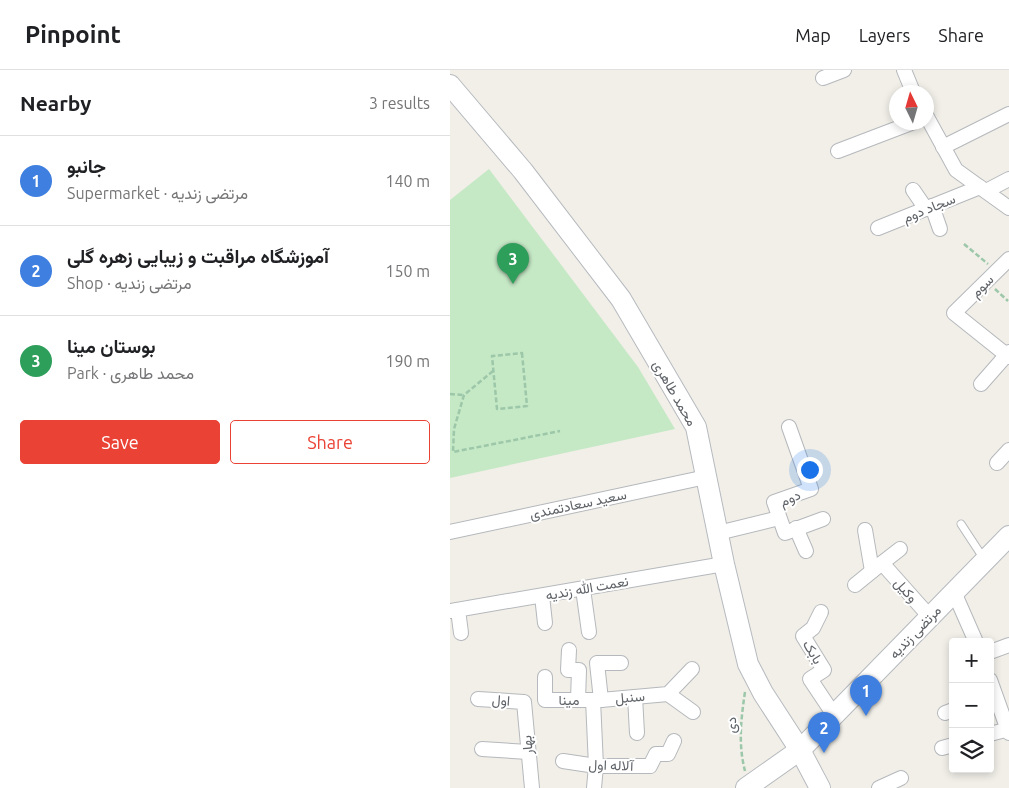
<!DOCTYPE html>
<html lang="en">
<head>
<meta charset="utf-8">
<style>
  body { margin:0; font-family:Ubuntu,Vazirmatn,sans-serif; background:#f6f6f6; color:#202124 }
  .controls { position:absolute; right:15px; bottom:15px; display:grid; overflow:hidden; border-radius:5px; box-shadow:0 2px 8px #0003 }
  .controls button { width:45px; height:45px; display:grid; place-items:center; padding:0; border:0; border-bottom:1px solid #e0e0e0; background:#fff; color:#202124; font:25px sans-serif }
  .compass { position:absolute; left:439px; top:15px; width:45px; height:45px; border-radius:50%; background:#fff; box-shadow:0 2px 8px #0003; rotate:355deg }
  .you { position:absolute; left:359px; top:399px; width:18px; height:18px; margin:-12px; border:4px solid #fff; border-radius:50%; background:#1a73e8; box-shadow:0 0 0 8px #1a73e833 }
  .badge { display:grid; place-items:center; width:32px; height:32px; border-radius:50%; background:#ea4335; color:#fff; font-size:16px; font-weight:700 }
  .pin { position:absolute; translate:-50% -41px; filter:drop-shadow(0 1px 2px #0008) }
  .pin::after { content:''; position:absolute; top:26px; width:18px; height:15px; background:inherit; clip-path:polygon(0 0,100% 0,50% 100%) }
  .list { margin:0; padding:0; list-style:none }
  h2 { display:flex; justify-content:space-between; align-items:center; height:65px; margin:0; padding:0 20px; font-size:21px }
  h2 small { font-size:16px; font-weight:400; color:#757577 }
  .list li { display:grid; grid-template-columns:32px 1fr auto; gap:15px; align-items:center; box-sizing:border-box; height:90px; padding:0 20px; border-top:1px solid #e0e0e0 }
  .list b { display:block; font-size:19px; white-space:nowrap }
  .list p { margin:0; font-size:16px; white-space:nowrap; color:#757577 }
  .list em { font-size:16px; font-style:normal; color:#757577 }
  .actions { display:flex; gap:10px; padding:15px 20px }
  .actions a { flex:1; padding:11px 0; border:1px solid #ea4335; border-radius:5px; text-align:center; font-size:18px; color:#ea4335 }
  .actions .main { background:#ea4335; color:#fff }
  .icon { flex:none; width:28px; height:28px; fill:none; stroke:currentColor; stroke-width:2; stroke-linecap:round; stroke-linejoin:round }
  .map { position:relative; flex:none; width:559px; height:718px; overflow:hidden }
  header { display:flex; align-items:center; gap:30px; box-sizing:border-box; height:70px; padding:0 25px; background:#fff; border-bottom:1px solid #e0e0e0 }
  header strong { font-size:24px }
  nav { display:flex; gap:28px; margin-inline-start:auto; font-size:18px }
  main { display:flex }
  aside { flex:1; background:#fff }
  .map>svg:first-child { display:block }
  .green { fill:#c5e8c5 }
  .lines { fill:none; stroke-linecap:round; stroke-linejoin:round }
  .lane-casing { stroke:#b5b8bc; stroke-width:9 }
  .street-casing { stroke:#b5b8bc; stroke-width:16 }
  .secondary-casing { stroke:#b6babf; stroke-width:22 }
  .path { stroke:#9cc7a9; stroke-width:2.5; stroke-dasharray:5 2.5; stroke-linecap:butt }
  .lane { stroke:#fff; stroke-width:7 }
  .street { stroke:#fff; stroke-width:14 }
  .secondary { stroke:#fff; stroke-width:20 }
  .labels { text-anchor:middle; stroke-width:4; stroke-linejoin:round; paint-order:stroke }
  .street-label { font-size:14px; fill:#5f6368; stroke:#fff }
</style>
</head>
<body>
<header>
<strong>Pinpoint</strong>
<nav><a>Map</a><a>Layers</a><a>Share</a></nav>
</header>
<main>
<aside>
<h2>Nearby<small>3 results</small></h2>
<ul class="list">
<li><span class="badge" style="background:#3f7fe0">1</span><div><b>جانبو</b><p>Supermarket · مرتضی زندیه</p></div><em>140 m</em></li>
<li><span class="badge" style="background:#3f7fe0">2</span><div><b>آموزشگاه مراقبت و زیبایی زهره گلی</b><p>Shop · مرتضی زندیه</p></div><em>150 m</em></li>
<li><span class="badge" style="background:#2e9e5b">3</span><div><b>بوستان مینا</b><p>Park · محمد طاهری</p></div><em>190 m</em></li>
</ul>
<div class="actions"><a class="main">Save</a><a>Share</a></div>
</aside>
<div class="map">
<svg width="559" height="718" viewBox="0 0 559 718">
  <rect width="100%" height="100%" fill="#f1efe8"/>
  <!-- green -->
  <path class="green" d="M39 99 188 297 225 359 0 408V130Z"/>
  <g class="lines">
    <defs>
      <path id="lane" d="M511 454 534 489"/>
      <g id="street">
        <path d="M454 0 463 22"/>
        <path d="M373 8 394 0"/>
        <path d="M477 47 506 100 559 138"/>
        <path d="M493 77 559 44"/>
        <path d="M388 81 464 52"/>
        <path d="M463 120 476 139"/>
        <path d="M536 121 559 109"/>
        <path d="M482 136 490 159"/>
        <path d="M428 158 530 117"/>
        <path d="M559 189 504 243 559 287"/>
        <path d="M531 314 559 282"/>
        <path d="M339 357 361 419 324 432 335 463 373 449"/>
        <path d="M547 393 559 380"/>
        <path d="M346 458 356 481"/>
        <path d="M415 460 422 501"/>
        <path d="M0 462 256 407"/>
        <path d="M268 463 329 448"/>
        <path d="M432 493 450 479"/>
        <path d="M405 515 432 493 480 547"/>
        <path d="M133 519 139 562"/>
        <path d="M504 522 526 572"/>
        <path d="M92 526 95 553"/>
        <path d="M8 540 11 563"/>
        <path d="M0 541 274 494"/>
        <path d="M371 542 363 558 353 566 374 600 360 609 384 645"/>
        <path d="M119 580 118 600H129L128 630"/>
        <path d="M540 582 559 575"/>
        <path d="M95 607V630H151L218 624 242 599"/>
        <path d="M540 610 559 663"/>
        <path d="M218 624 243 642"/>
        <path d="M185 627 187 663"/>
        <path d="M28 629 74 632 82 718"/>
        <path d="M143 630 146 696 144 718"/>
        <path d="M151 630 147 593H171"/>
        <path d="M495 643 503 640"/>
        <path d="M540 664 559 659"/>
        <path d="M492 678 503 675"/>
        <path d="M32 679 78 682"/>
        <path d="M113 691 146 696H200L206 684H218L224 671"/>
        <path d="M429 718 451 708"/>
      </g>
      <g id="secondary">
        <path d="M0 15 73 101 171 229 246 357 274 494 298 594 313 623 350 680 370 718"/>
        <path d="M296 718 350 680 559 466"/>
      </g>
    </defs>
    <!-- lane casing -->
    <use href="#lane" class="lane-casing"/>
    <!-- street casing -->
    <use href="#street" class="street-casing"/>
    <!-- secondary casing -->
    <use href="#secondary" class="secondary-casing"/>
    <!-- path -->
    <g class="path">
      <path d="M514 174 538 194"/>
      <path d="M545 219 558 231"/>
      <path d="M72 283 77 336 47 339 42 286Z"/>
      <path d="M43 301 14 325 4 359 3 382 110 361"/>
      <path d="M0 324 13 325"/>
      <path d="M295 622C291 649 288 674 295 701"/>
    </g>
    <!-- lane -->
    <use href="#lane" class="lane"/>
    <!-- street -->
    <use href="#street" class="street"/>
    <!-- secondary -->
    <use href="#secondary" class="secondary"/>
  </g>
  <g class="labels">
    <!-- street labels -->
    <g class="street-label">
      <text transform="translate(479 138) rotate(-22)" y="5">سجاد دوم</text>
      <text transform="translate(532 216) rotate(-45)" y="5">سوم</text>
      <text transform="translate(225 323) rotate(60)" y="5">محمد طاهری</text>
      <text transform="translate(340 428) rotate(-24)" y="5">دوم</text>
      <text transform="translate(128 434) rotate(-12)" y="5">سعید سعادتمندی</text>
      <text transform="translate(137 518) rotate(-10)" y="5">نعمت الله زندیه</text>
      <text transform="translate(456 520) rotate(48)" y="5">وکیل</text>
      <text transform="translate(465 562) rotate(-46)" y="5">مرتضی زندیه</text>
      <text transform="translate(363 582) rotate(59)" y="5">بابک</text>
      <text transform="translate(180 627) rotate(-5)" y="5">سنبل</text>
      <text transform="translate(51 630) rotate(4)" y="5">اول</text>
      <text x="119" y="635">مینا</text>
      <text transform="translate(281 655) rotate(-87)" y="5">دی</text>
      <text transform="translate(77 675) rotate(-95)" y="5">بهار</text>
      <text transform="translate(161 695) rotate(2)" y="5">آلاله اول</text>
    </g>
  </g>
</svg>
<div class="controls">
<button>+</button>
<button>−</button>
<button><svg class="icon" aria-label="layers" viewBox="0 0 24 24"><path d="M12 4l9 5-9 5-9-5zM3 14l9 5 9-5"/></svg></button>
</div>
<svg class="compass" viewBox="-18 -18 36 36"><path d="M0-13l5 13h-10z" fill="#e53935"/><path d="M0 13l5-13h-10z" fill="#757577"/></svg>
<div class="you"></div>
<div class="pin badge" style="left:416px;top:646px;background:#3f7fe0">1</div>
<div class="pin badge" style="left:374px;top:683px;background:#3f7fe0">2</div>
<div class="pin badge" style="left:63px;top:214px;background:#2e9e5b">3</div>
</div>
</main>
</body>
</html>
